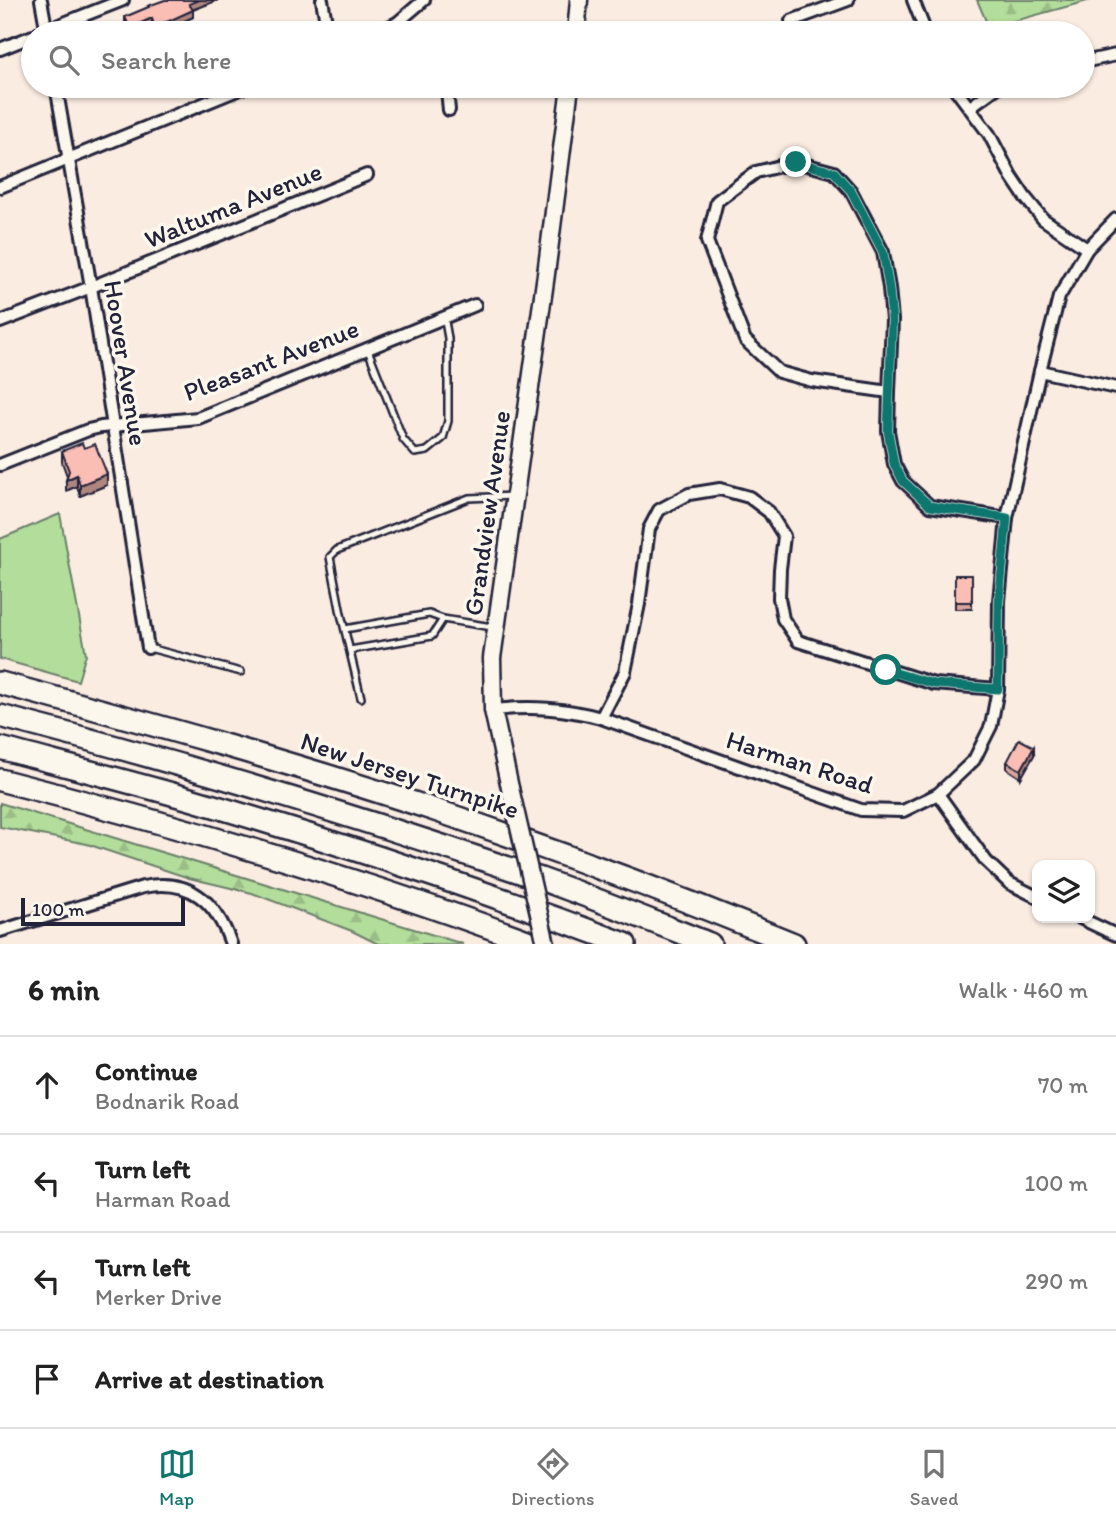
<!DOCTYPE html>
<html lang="en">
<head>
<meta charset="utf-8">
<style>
  body { margin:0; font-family:Itim,sans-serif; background:#f6f6f6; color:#222 }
  .controls { position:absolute; right:21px; bottom:21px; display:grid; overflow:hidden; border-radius:14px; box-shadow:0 2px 5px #0004 }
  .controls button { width:63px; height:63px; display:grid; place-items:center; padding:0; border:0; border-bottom:2px solid #e0e0e0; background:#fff; color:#222; font:35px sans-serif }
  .scale { position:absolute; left:21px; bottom:18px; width:164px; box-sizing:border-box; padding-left:7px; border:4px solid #22223b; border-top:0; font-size:19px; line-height:24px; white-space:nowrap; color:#22223b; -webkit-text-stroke:5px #fbf7ec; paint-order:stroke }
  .stop { position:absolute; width:21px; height:21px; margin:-16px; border:5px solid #0f766e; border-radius:50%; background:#fff }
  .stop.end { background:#0f766e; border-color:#fff; box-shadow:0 2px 7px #0008 }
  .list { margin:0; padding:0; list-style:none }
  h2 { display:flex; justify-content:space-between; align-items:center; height:91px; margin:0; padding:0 28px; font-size:30px }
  h2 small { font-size:23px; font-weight:400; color:#767676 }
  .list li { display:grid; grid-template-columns:46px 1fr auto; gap:21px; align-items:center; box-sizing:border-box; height:98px; padding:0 28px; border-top:2px solid #e0e0e0 }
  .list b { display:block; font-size:26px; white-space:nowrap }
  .list p { margin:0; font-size:23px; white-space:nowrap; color:#767676 }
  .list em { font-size:23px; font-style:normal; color:#767676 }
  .icon { flex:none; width:38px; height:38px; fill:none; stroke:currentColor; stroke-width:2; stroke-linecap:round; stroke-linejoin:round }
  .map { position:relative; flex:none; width:1116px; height:944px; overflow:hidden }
  .search { position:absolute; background:#fff; box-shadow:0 2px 5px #0004; left:21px; right:21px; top:21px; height:77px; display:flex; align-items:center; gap:18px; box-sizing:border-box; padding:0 24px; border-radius:38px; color:#767676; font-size:26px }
  .sheet { height:483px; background:#fff }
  nav { display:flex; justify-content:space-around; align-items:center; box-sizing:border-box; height:98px; border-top:2px solid #e0e0e0; background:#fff; font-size:19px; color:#767676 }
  nav a { display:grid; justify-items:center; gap:4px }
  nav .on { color:#0f766e }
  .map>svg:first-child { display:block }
  .green { fill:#b3dd9a; stroke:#6a806a; stroke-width:2 }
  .forest { fill:url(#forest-firs); stroke:#6a806a; stroke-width:2 }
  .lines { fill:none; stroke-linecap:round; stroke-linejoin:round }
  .lane-casing { stroke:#22223b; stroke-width:10 }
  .street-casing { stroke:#22223b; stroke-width:16 }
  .secondary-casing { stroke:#22223b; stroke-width:21 }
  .highway-casing { stroke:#22223b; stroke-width:26 }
  .lane { stroke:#fbf7ec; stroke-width:5 }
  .street { stroke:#fbf7ec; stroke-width:10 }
  .secondary { stroke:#fbf7ec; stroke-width:16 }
  .highway { stroke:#fbf7ec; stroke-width:21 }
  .secondary-bridge-casing { stroke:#22223b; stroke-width:21; stroke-linecap:butt }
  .secondary-bridge { stroke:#fbf7ec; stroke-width:16 }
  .wall { fill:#d7a39c; stroke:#22223b; stroke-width:2 }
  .shaded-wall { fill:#af857f; stroke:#22223b; stroke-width:2 }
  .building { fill:#fabeb5; stroke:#22223b; stroke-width:2 }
  .route { stroke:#0f766e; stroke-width:9 }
  .labels { text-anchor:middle; stroke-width:7; stroke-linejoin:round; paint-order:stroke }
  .street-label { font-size:26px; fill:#22223b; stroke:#fbf7ec }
</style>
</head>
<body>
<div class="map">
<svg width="1116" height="944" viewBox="0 0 1116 944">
  <defs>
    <pattern id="forest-firs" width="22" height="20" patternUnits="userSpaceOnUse" patternTransform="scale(1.75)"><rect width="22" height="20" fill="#b3dd9a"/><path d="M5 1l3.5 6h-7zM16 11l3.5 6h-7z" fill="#9abd86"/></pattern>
  </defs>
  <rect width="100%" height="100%" fill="#fbece1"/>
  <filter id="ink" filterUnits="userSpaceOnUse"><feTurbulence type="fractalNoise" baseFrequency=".0143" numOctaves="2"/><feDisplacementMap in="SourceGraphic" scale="14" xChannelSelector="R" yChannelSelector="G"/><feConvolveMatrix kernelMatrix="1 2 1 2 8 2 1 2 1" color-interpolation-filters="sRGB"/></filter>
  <g filter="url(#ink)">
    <!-- green -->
    <path class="green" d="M60 514 86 654 78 681 0 659V539Z"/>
    <!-- forest -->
    <g class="forest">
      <path d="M977 0H1091L989 28Z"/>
      <path d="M0 803 463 944H378L352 931 252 893 189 878 87 844 0 827Z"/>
    </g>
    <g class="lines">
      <defs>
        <g id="lane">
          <path d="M368 350 403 439 415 453 427 451 443 438 448 421V338L444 316"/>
          <path d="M345 629 429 614 443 619 492 627"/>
          <path d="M149 648 241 672"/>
          <path d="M350 650 432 636 443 619"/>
          <path d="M361 698 341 614 330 557 337 550 469 498 513 496"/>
        </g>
        <g id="street">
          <path d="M41 0 47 33"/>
          <path d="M322 0 328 33"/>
          <path d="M913 0 926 33"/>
          <path d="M791 21 848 0"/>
          <path d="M39 33 123 0"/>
          <path d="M377 33 397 23 424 0"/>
          <path d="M0 49 33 36"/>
          <path d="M1083 62 1116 55"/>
          <path d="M56 86 91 287 148 648"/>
          <path d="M444 86 447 90 449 110"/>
          <path d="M953 86 989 134 1011 176 1025 197 1043 219 1087 249"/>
          <path d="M970 107 999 86"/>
          <path d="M796 162 834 172 851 191 883 252 889 288 892 320 889 392 812 381 779 372 745 340 707 241 717 201 756 172Z"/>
          <path d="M0 187 247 86"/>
          <path d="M0 322 91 287 367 175"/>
          <path d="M1040 371 1116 388"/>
          <path d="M889 392 888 431 894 464 903 481 930 506 1007 518"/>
          <path d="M0 465 88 430 101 427 198 418 475 305"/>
          <path d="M493 710C532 706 564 708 601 718L861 810 903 811 938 794 974 760 991 726 998 689 999 601 1007 518 1040 371 1059 297 1087 249 1116 219"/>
          <path d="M601 718 625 672 639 604 649 529 659 510 689 494 720 489 749 497 769 512 784 536 780 569 779 598 783 619 798 641 934 684 998 689"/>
          <path d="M938 794 986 861 1009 883 1037 897"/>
          <path d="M1080 918 1116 935"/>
          <path d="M0 931 143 887C190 878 216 901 231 944"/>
        </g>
        <g id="secondary">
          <path d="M576 33 579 0"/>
          <path d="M510 788 493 710 492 658 546 274 570 86"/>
        </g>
        <g id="highway">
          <path d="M0 683C145 722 290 762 432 809 554 850 675 895 794 944"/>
          <path d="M0 716C179 762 356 816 532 876 592 897 651 921 710 944"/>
          <path d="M0 748C64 765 127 781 190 799 337 842 482 890 625 944"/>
          <path d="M0 780C181 826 360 879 535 944"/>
        </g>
      </defs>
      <!-- lane casing -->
      <use href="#lane" class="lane-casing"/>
      <!-- street casing -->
      <use href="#street" class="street-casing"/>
      <!-- secondary casing -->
      <use href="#secondary" class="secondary-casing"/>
      <!-- highway casing -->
      <use href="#highway" class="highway-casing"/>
      <!-- lane -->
      <use href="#lane" class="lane"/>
      <!-- street -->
      <use href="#street" class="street"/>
      <!-- secondary -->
      <use href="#secondary" class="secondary"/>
      <!-- highway -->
      <use href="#highway" class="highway"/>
      <defs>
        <path id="secondary-bridge" d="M510 788 546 944"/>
      </defs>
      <!-- secondary-bridge casing -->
      <use href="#secondary-bridge" class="secondary-bridge-casing"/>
      <!-- secondary-bridge -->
      <use href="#secondary-bridge" class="secondary-bridge"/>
    </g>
    <!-- wall -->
    <g class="wall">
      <path d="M165 0H218L193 10V17L169 28 154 33 152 26 134 33H129L125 24V17Z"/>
      <path d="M84 448 107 485 80 496 77 486 66 491 67 476 62 462V451Z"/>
      <rect x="955" y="575" width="17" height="34"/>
      <path d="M1034 755 1021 778 1007 769V762Z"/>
    </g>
    <!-- shaded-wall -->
    <g class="shaded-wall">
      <path d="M199 0H218L189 11V4Z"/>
      <path d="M193 10V17L169 28 154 33V26Z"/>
      <path d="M152 18V26L134 33H130V28Z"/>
      <path d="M107 474V485L80 496V485Z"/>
      <path d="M77 475V486L66 491V480Z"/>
      <path d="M1034 747V755L1021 778V770Z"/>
    </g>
    <!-- building -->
    <g class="building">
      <path d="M165 0H199L189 4 193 10 169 21 154 26 152 18 130 28 125 17 149 7 148 6Z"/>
      <path d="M89 24 93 33H79L78 29Z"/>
      <path d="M82 443 84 448 95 444 107 474 80 485 77 475 66 480 69 471 62 451Z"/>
      <rect x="955" y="575" width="17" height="27"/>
      <path d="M1019 739 1034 747 1021 770 1007 762Z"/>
    </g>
  </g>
  <g class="lines" filter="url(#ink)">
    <!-- route -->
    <path class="route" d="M796 162 834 172 851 191 883 252 889 288 892 320 888 431 894 464 903 481 930 506 1007 518 999 601 998 689 934 684 886 670"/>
  </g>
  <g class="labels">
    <!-- street labels -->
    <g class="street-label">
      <text transform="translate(233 205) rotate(-22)" y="9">Waltuma Avenue</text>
      <text transform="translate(271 360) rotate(-21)" y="9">Pleasant Avenue</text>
      <text transform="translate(126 363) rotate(81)" y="9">Hoover Avenue</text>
      <text transform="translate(487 513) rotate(-82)" y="9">Grandview Avenue</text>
      <text transform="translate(800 762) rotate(18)" y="9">Harman Road</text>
      <text transform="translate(410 775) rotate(18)" y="9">New Jersey Turnpike</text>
    </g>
  </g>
</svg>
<div class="controls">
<button><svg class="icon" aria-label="layers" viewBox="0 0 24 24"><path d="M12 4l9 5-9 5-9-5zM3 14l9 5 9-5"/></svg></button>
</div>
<div class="scale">100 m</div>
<div class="stop" style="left:886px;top:670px"></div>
<div class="stop end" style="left:796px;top:162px"></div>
<div class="search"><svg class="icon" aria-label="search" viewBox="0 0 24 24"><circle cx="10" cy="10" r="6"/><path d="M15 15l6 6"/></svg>Search here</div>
</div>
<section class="sheet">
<h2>6 min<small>Walk · 460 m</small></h2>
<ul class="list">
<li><svg class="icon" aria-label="ahead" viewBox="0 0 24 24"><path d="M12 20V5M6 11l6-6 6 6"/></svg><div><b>Continue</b><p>Bodnarik Road</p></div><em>70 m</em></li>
<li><svg class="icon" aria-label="left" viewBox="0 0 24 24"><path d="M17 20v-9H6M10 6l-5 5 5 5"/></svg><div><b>Turn left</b><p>Harman Road</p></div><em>100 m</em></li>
<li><svg class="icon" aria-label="left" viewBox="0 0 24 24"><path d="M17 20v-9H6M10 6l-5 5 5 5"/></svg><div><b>Turn left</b><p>Merker Drive</p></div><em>290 m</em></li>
<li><svg class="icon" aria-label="arrive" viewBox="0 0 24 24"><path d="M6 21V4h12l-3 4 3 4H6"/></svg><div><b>Arrive at destination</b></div></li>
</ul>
</section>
<nav>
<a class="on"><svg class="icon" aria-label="map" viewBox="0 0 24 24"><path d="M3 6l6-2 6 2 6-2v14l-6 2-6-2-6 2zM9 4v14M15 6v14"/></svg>Map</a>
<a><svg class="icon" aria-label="directions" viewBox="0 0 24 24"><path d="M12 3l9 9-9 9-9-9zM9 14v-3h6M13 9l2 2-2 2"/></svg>Directions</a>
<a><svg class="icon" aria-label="saved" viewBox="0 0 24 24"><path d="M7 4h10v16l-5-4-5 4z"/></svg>Saved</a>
</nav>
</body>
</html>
